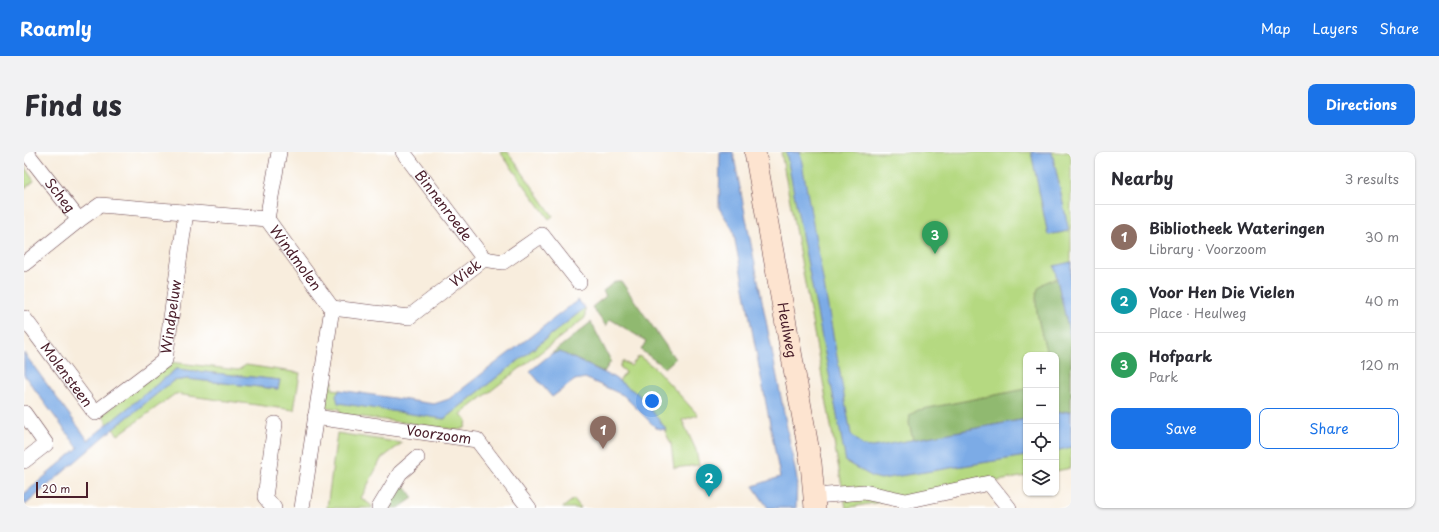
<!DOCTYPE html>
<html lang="en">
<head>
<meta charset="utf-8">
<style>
  body { margin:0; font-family:"Playpen Sans",sans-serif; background:#f2f2f3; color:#2b2b33 }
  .controls { position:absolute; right:12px; bottom:12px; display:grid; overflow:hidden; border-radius:8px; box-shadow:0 1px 3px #0004 }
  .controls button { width:36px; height:36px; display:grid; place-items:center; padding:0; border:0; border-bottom:1px solid #e1e1e2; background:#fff; color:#2b2b33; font:20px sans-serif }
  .scale { position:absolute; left:12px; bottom:10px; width:52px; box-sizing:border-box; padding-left:4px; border:2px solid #4a1f2b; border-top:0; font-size:11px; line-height:14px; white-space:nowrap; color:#4a1f2b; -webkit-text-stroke:3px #fff; paint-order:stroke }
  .you { position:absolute; left:628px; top:249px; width:14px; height:14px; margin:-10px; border:3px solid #fff; border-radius:50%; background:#1a73e8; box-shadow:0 0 0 6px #1a73e833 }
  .badge { display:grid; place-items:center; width:26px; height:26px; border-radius:50%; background:#1a73e8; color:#fff; font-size:13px; font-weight:700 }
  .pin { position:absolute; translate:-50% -33px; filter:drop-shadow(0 1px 2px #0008) }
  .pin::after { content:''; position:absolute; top:21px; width:14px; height:12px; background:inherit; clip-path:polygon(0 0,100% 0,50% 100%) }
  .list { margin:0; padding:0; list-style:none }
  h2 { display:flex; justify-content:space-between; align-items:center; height:52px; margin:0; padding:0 16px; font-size:17px }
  h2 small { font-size:13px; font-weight:400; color:#7c7c81 }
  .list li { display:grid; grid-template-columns:26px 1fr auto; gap:12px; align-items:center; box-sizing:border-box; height:64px; padding:0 16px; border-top:1px solid #e1e1e2 }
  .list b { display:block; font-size:15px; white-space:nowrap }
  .list p { margin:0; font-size:13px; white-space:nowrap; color:#7c7c81 }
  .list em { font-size:13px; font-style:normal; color:#7c7c81 }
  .actions { display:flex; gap:8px; padding:12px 16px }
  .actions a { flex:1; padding:9px 0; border:1px solid #1a73e8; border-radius:8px; text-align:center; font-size:14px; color:#1a73e8 }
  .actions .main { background:#1a73e8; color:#fff }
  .icon { flex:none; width:22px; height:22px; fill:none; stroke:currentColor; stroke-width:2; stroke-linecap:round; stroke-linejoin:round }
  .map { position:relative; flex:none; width:1047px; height:356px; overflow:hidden; border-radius:8px }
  header { display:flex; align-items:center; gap:24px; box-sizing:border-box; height:56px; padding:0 20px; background:#1a73e8; color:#fff }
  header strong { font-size:19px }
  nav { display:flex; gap:22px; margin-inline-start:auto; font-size:14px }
  .intro { display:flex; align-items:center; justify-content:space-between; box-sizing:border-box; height:96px; padding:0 24px }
  h1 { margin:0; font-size:28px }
  .button { padding:10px 18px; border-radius:8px; background:#1a73e8; color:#fff; font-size:14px; font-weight:700 }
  main { display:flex; gap:24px; padding:0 24px }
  aside { flex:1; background:#fff; border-radius:8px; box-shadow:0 1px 3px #0004 }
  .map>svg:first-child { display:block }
  .green { fill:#b5d981; stroke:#807c56 }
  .forest { fill:#90b96f; stroke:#6d6c4d }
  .water { fill:#7cabe6; stroke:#636588 }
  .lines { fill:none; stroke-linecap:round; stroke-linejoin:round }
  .street-casing { stroke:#643e46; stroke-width:16 }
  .secondary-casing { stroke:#643e46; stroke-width:22 }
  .street { stroke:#fff; stroke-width:15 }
  .secondary { stroke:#fde4d0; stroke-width:21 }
  .labels { text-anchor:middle; stroke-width:3.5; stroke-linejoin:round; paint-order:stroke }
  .street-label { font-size:14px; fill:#4a1f2b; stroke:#fff }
</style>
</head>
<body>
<header>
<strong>Roamly</strong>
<nav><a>Map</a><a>Layers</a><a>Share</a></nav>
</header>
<div class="intro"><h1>Find us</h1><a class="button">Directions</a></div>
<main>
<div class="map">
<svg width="1047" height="356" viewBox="0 0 1047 356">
  <rect width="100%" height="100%" fill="#fff"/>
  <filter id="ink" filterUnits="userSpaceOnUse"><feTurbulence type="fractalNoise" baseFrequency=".025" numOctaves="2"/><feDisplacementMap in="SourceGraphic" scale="8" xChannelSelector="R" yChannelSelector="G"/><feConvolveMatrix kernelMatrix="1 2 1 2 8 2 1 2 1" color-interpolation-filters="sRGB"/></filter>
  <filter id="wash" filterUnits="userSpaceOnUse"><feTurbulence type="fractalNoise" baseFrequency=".012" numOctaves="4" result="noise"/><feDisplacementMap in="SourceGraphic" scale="16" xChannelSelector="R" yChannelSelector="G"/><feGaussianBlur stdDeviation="0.9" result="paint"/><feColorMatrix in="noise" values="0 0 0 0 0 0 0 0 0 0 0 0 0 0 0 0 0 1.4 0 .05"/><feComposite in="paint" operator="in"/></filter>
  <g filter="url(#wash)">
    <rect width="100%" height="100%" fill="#f8eddd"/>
    <!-- green -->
    <g class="green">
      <path d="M476 0H484L529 64 525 67Z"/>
      <path d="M757 0H1047V316L1032 319V203H1002V324L822 356Z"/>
      <path d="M0 14 10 29 0 37Z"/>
      <path d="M561 156V166L437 262 443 269 441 276 434 278 316 262V257L301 255 305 232 309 229 308 237 316 238 312 243 420 267Z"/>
      <path d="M615 204 632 217 674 263 658 268 672 298 675 313 650 316 647 292 640 277 642 278 595 229 602 220 596 215 599 209 607 214Z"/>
      <path d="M146 210 214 218 222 213 276 221 270 258 151 242 94 283 89 277 149 229 163 227 254 237 256 228 152 217 84 272 78 263Z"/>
      <path d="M313 281 378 291 357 307 337 346 348 354V356H303Z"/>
      <path d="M550 347 557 356H538Z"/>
    </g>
    <!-- forest -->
    <g class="forest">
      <path d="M1033 126 1047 189V259L1032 261V203H1023C1020 187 1005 146 1016 134 1020 130 1028 128 1033 126Z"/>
      <path d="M592 129H597L651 207 641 216 617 198 622 189 586 167 582 174 568 155 582 144 579 139Z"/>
      <path d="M567 170 587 209 580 220 536 200 527 202Z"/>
      <path d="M1002 237V267L889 288 885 271 886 263 894 258Z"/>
      <path d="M377 328 389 346 375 356H362Z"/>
    </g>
    <!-- water -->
    <g class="water">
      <path d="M696 0H709L773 327 772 356H744L729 334 756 325 709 78 695 56Z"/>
      <path d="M762 0H776L827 282 839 294 849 295 1002 267V304L857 327 849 325 822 310Z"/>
      <path d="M1007 0H1028L1045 79 1024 83Z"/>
      <path d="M1047 110V189L1030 114Z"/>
      <path d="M554 148 561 156 420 267 314 251 312 243 316 238 410 252 425 247Z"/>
      <path d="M536 200 589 225 614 242 643 278 632 276 599 243 561 226 551 228 528 245 506 219 527 202Z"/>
      <path d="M0 201 64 288 152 217 256 228 254 237 163 227 149 229 89 277 0 354V342L54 296 0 223Z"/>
      <path d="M1047 259V295L1032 299V261Z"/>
    </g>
  </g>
  <g filter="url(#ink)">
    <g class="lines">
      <defs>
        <g id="street">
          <path id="s1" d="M2 0 55 68"/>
          <path id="s2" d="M379 0 460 107"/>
          <path d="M243 67 255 0"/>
          <path id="s3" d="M0 112 55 68 76 53 243 67 308 156 278 356"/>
          <path id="s4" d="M308 156 385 165 460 107 479 110 518 83 555 130"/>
          <path id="s5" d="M0 166 71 261 141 208 162 60"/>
          <path d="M0 261 22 292 0 309"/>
          <path id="s6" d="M291 265 453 288 505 356"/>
          <path d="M791 344 840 340 882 349 965 331 985 356"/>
          <path d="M250 356 241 345 251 272"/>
          <path d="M355 356 376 321 393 306"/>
        </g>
        <g id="secondary">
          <path id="s7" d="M731 0 787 311 791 356"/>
        </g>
      </defs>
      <!-- street casing -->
      <use href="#street" class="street-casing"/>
      <!-- secondary casing -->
      <use href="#secondary" class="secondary-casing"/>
      <!-- street -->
      <use href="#street" class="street"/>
      <!-- secondary -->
      <use href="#secondary" class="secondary"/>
    </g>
  </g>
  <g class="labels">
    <!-- street labels -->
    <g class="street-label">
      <text dy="5" stroke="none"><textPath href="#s1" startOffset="55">Scheg</textPath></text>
      <text dy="5" stroke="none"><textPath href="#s2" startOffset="67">Binnenroede</textPath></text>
      <text dy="5" stroke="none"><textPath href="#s3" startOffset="312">Windmolen</textPath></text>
      <text dy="5" stroke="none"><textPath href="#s4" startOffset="149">Wiek</textPath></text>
      <text dy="5" stroke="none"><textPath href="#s5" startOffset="250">Windpeluw</textPath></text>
      <text dy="5" stroke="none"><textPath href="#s7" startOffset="181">Heulweg</textPath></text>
      <text dy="5" stroke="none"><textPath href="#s5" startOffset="71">Molensteen</textPath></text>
      <text dy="5" stroke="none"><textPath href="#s6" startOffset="125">Voorzoom</textPath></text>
    </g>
  </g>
</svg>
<div class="controls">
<button>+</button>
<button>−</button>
<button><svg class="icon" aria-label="locate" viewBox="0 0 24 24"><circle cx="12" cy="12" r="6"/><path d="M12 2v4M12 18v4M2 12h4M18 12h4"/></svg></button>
<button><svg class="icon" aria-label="layers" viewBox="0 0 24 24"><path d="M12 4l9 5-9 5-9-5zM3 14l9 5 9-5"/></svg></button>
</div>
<div class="scale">20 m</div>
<div class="you"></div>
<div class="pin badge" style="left:579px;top:297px;background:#8d6e63">1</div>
<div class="pin badge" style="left:685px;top:345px;background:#0f9aa8">2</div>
<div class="pin badge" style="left:911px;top:102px;background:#2e9e5b">3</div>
</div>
<aside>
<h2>Nearby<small>3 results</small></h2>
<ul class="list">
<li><span class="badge" style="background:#8d6e63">1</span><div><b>Bibliotheek Wateringen</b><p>Library · Voorzoom</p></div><em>30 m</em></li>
<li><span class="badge" style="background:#0f9aa8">2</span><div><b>Voor Hen Die Vielen</b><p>Place · Heulweg</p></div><em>40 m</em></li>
<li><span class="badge" style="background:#2e9e5b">3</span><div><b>Hofpark</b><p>Park</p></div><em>120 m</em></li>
</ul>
<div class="actions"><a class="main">Save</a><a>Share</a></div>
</aside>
</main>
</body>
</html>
